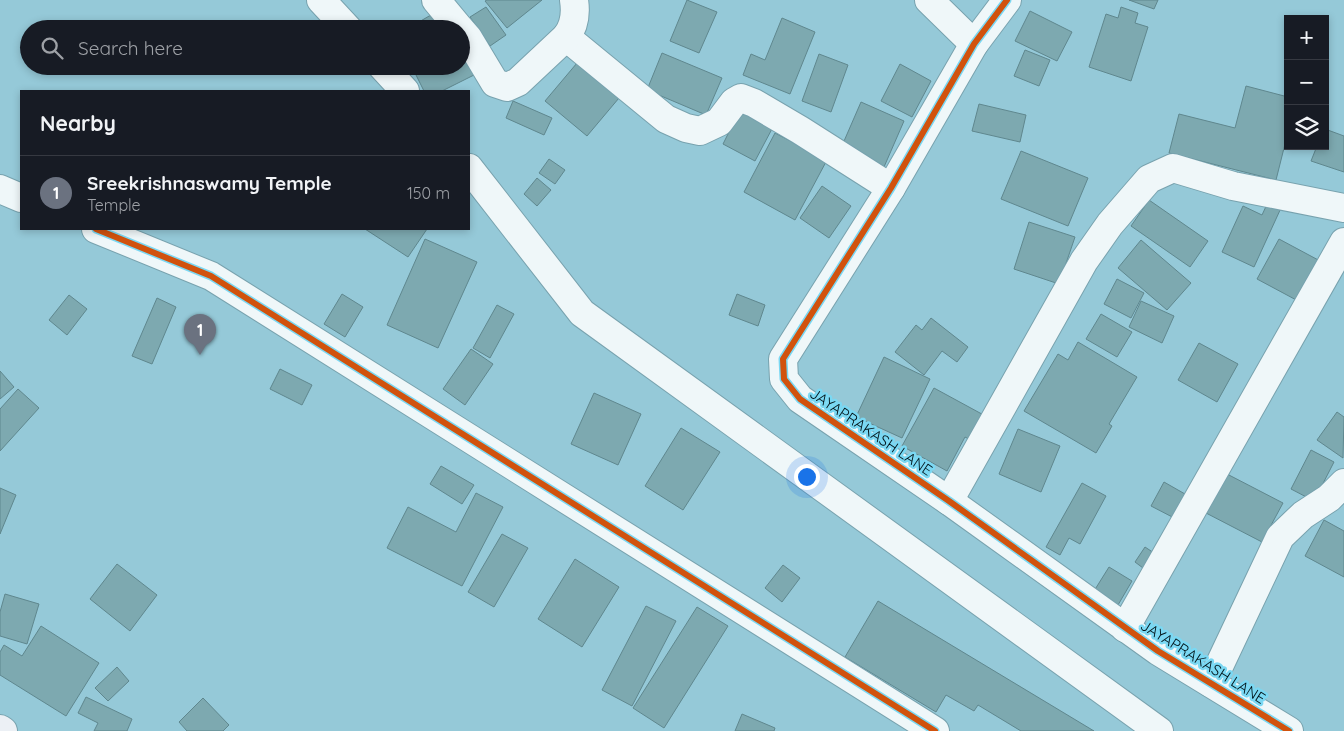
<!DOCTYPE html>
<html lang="en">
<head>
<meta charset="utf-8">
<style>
  body { margin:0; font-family:Quicksand,sans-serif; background:#242831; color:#f1f3f6 }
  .controls { position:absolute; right:15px; top:15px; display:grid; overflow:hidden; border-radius:0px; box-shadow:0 2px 8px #0003 }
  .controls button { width:45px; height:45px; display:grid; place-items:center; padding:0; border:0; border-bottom:1px solid #363941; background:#171b24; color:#f1f3f6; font:25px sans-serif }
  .you { position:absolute; left:806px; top:476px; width:18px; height:18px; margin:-12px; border:4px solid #fff; border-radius:50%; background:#1a73e8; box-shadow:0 0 0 8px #1a73e833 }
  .badge { display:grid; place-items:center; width:32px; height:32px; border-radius:50%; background:#d93025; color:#fff; font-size:16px; font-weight:700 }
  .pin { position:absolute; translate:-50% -41px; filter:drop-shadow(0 1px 2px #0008) }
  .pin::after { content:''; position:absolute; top:26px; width:18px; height:15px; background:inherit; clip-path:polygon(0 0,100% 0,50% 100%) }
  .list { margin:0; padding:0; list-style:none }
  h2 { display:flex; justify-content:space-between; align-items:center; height:65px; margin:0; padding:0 20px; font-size:21px }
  h2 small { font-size:16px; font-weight:400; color:#9ea1a6 }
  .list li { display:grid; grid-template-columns:32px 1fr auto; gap:15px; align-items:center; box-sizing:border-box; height:75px; padding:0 20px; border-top:1px solid #363941 }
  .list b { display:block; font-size:19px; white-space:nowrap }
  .list p { margin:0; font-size:16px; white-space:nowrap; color:#9ea1a6 }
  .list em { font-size:16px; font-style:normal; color:#9ea1a6 }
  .icon { flex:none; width:28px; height:28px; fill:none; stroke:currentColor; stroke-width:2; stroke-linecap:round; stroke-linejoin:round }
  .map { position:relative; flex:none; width:1344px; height:731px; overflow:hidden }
  .search { position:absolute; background:#171b24; box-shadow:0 2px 8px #0003; left:20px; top:20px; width:450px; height:55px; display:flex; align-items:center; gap:12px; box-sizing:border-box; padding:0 18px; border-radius:28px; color:#9ea1a6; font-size:19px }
  .panel { position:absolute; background:#171b24; box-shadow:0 2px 8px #0003; left:20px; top:90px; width:450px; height:140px; border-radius:0px }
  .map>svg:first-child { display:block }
  .building { fill:#7da9b0; stroke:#5f878e }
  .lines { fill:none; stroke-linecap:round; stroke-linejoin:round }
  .street-casing { stroke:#78a2ae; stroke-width:30 }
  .secondary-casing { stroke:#78a2ae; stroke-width:30 }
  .street { stroke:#eff7f9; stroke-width:28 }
  .secondary { stroke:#ecf0f5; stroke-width:28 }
  .cycleway-casing { stroke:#7ad8f3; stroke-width:9 }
  .cycleway { stroke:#d1520d; stroke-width:6 }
  .labels { text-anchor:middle; stroke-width:5; stroke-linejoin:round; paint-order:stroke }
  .street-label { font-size:15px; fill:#011217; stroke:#7ad8f3 }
</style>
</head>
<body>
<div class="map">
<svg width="1344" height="731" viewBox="0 0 1344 731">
  <rect width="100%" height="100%" fill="#95c9d8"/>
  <!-- building -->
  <g class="building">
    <path d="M487 0H542L507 28 485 1Z"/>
    <path d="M687 0 717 12 699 53 670 41Z"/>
    <path d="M1129 0H1158L1154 9Z"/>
    <path d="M486 7 506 35 490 46 470 17Z"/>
    <path d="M1121 7 1138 13 1135 23 1148 27 1131 81 1089 67 1106 14 1118 18Z"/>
    <path d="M1030 11 1072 32 1057 61 1015 41Z"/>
    <path d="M436 12 445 29H407Z"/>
    <path d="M782 18 815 32 790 94 743 75 751 54 765 60Z"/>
    <path d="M461 49 474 75 442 91H424L414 71 423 66H461Z"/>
    <path d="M1025 50 1050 60 1039 86 1014 76Z"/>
    <path d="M662 53 722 78 706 115 647 90Z"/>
    <path d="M819 54 848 65 831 112 802 101Z"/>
    <path d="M577 63 619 98 587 136 545 101Z"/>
    <path d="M900 64 931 81 912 117 881 101Z"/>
    <path d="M1246 86 1288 97V132L1276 180 1169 153 1179 114 1235 128Z"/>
    <path d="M513 101 552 118 544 135 506 118Z"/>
    <path d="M861 102 904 121 884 167 841 148Z"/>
    <path d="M979 104 1026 115 1020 142 972 131Z"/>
    <path d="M740 110 773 127 755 161 723 144Z"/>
    <path d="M1325 129 1344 136V172L1311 161 1317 146H1325Z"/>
    <path d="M775 133 827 160 795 220 744 192Z"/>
    <path d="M1021 151 1088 178 1068 226 1001 199Z"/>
    <path d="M549 159 565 170 555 184 539 173Z"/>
    <path d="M537 178 551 190 537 206 524 194Z"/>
    <path d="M822 186 851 206 829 238 800 218Z"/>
    <path d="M1149 200 1208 241 1190 267 1131 226Z"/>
    <path d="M1268 202 1281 208 1254 267 1222 252 1243 206 1262 215Z"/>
    <path d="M1029 222 1075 237 1059 284 1014 269Z"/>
    <path d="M365 229H427L408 257Z"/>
    <path d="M425 239 477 262 438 348 387 325Z"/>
    <path d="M1279 239 1322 262 1300 302 1257 279Z"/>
    <path d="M1141 240 1191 283 1167 310 1118 268Z"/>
    <path d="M1117 279 1144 293 1131 318 1104 304Z"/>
    <path d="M342 294 363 307 345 337 324 324Z"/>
    <path d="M737 294 765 305 758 326 729 315Z"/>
    <path d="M69 295 87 309 67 335 49 320Z"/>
    <path d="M157 298 176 307 152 364 132 356Z"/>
    <path d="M1141 301 1174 316 1162 343 1129 327Z"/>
    <path d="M497 305 514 314 490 358 473 348Z"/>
    <path d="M1101 314 1132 332 1117 357 1086 339Z"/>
    <path d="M931 318 968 347 957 362 942 351 924 375 895 352 916 325 922 330Z"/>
    <path d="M1078 342 1137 377 1109 424 1112 426 1096 453 1024 411 1058 354 1068 360Z"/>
    <path d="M1199 343 1238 364 1217 402 1178 380Z"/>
    <path d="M471 349 493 364 465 405 443 389Z"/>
    <path d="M884 357 930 379 902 438 856 417Z"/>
    <path d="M280 369 312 385 302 405 270 389Z"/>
    <path d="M0 371 14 387 0 399Z"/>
    <path d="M934 388 991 419 978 444 965 437 947 471 902 446Z"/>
    <path d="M18 389 39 408 0 451V409Z"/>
    <path d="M594 393 641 414 618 465 571 444Z"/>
    <path d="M1337 412 1344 417 1343 458 1317 440Z"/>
    <path d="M681 428 720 452 683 510 645 486Z"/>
    <path d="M1018 429 1060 446 1041 492 999 474Z"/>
    <path d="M1311 450 1334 462 1314 501 1291 489Z"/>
    <path d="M441 466 474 485 462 504 430 484Z"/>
    <path d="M1227 474 1283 503 1262 542 1206 513Z"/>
    <path d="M1164 482 1192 498 1180 521 1151 506Z"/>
    <path d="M1082 483 1106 496 1080 544 1069 538 1060 555 1046 547Z"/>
    <path d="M0 488 16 495 0 534Z"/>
    <path d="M476 493 503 507 462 586 387 548 408 507 456 532Z"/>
    <path d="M1324 520 1344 531V577L1305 556Z"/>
    <path d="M502 534 528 548 494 607 468 592Z"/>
    <path d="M1145 547 1157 555 1147 571 1135 562Z"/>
    <path d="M575 559 619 587 582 647 538 619Z"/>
    <path d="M117 564 157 595 130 631 90 599Z"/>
    <path d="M783 565 800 578 782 602 765 588Z"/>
    <path d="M1109 567 1132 581 1118 605 1094 591Z"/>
    <path d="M5 594 39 604 27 644 0 636V612Z"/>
    <path d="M878 601 1094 731H1021L978 705 974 711 946 695 936 712 845 657Z"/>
    <path d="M646 606 676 621 632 706 602 690Z"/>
    <path d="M697 607 728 626 664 728 633 708Z"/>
    <path d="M41 626 99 663 66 716 0 675V652L4 645 22 656Z"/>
    <path d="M117 667 129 681 108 701 95 688Z"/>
    <path d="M86 697 132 719 127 731H94L98 723 78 713Z"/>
    <path d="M203 698 229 725 223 731H187L179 722Z"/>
    <path d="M742 714 775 728 774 731H735Z"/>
  </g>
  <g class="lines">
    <defs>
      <g id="street">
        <path d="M321 0 348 29"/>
        <path d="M436 0 460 29"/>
        <path d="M574 0C576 13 574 27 566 37L666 119 686 128 700 131 719 122 734 102 741 98 754 103 800 130 891 188"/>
        <path d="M929 0 974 44"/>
        <path d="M1007 0 974 44 891 188 783 359 784 379 800 399 949 501 1158 651 1289 731"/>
        <path d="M461 30 468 38 495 83 507 87 518 82 566 37"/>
        <path d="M382 66 405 91"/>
        <path d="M469 168 582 313 1159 731"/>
        <path d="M0 189 21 198"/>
        <path d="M96 229 211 276 935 731"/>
        <path d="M949 501 1084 261 1110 224 1149 179 1173 168 1233 186 1344 208"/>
        <path d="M1125 628 1344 242"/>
        <path d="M1211 683 1280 537 1303 515 1329 498 1344 483"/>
      </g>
      <path id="secondary" d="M0 729 3 731"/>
    </defs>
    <!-- street casing -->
    <use href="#street" class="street-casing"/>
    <!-- secondary casing -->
    <use href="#secondary" class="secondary-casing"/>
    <!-- street -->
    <use href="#street" class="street"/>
    <!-- secondary -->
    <use href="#secondary" class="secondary"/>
    <defs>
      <g id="cycleway">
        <path d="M1007 0 974 44 891 188 783 359 784 379 800 399 949 501 1158 651 1289 731"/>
        <path d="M96 229 211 276 935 731"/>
      </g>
    </defs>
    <!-- cycleway casing -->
    <use href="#cycleway" class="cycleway-casing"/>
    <!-- cycleway -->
    <use href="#cycleway" class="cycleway"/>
  </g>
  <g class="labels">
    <!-- street labels -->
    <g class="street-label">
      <text transform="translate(871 432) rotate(34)" y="5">JAYAPRAKASH LANE</text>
      <text transform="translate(1203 662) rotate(32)" y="5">JAYAPRAKASH LANE</text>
    </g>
  </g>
</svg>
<div class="controls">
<button>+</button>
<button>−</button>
<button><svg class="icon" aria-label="layers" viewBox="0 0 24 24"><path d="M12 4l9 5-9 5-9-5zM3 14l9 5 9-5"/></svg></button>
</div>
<div class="you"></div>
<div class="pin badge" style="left:200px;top:355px;background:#6b7280">1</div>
<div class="search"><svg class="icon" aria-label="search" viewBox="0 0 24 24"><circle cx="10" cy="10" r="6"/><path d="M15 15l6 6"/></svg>Search here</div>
<section class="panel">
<h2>Nearby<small></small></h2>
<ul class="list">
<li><span class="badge" style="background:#6b7280">1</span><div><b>Sreekrishnaswamy Temple</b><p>Temple</p></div><em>150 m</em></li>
</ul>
</section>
</div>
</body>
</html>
